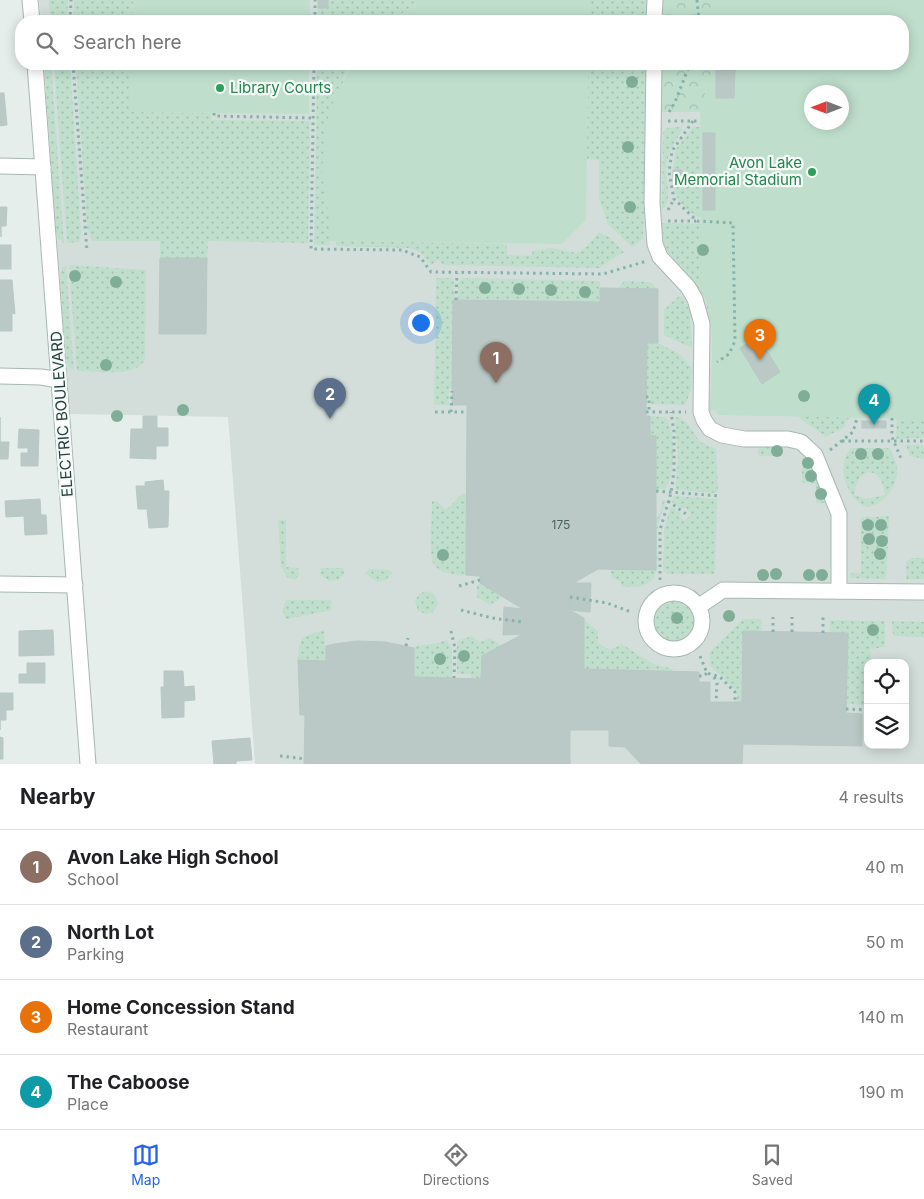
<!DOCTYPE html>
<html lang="en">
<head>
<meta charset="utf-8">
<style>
  body { margin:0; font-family:Inter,sans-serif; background:#f2f2f2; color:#202124 }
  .controls { position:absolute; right:15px; bottom:15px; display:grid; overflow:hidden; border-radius:10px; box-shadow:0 2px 12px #0003 }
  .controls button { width:45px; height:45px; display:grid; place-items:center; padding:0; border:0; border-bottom:1px solid #e0e0e0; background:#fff; color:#202124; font:25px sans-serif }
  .compass { position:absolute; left:804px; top:85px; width:45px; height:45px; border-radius:50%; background:#fff; box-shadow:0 2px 12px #0003; rotate:270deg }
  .you { position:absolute; left:420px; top:322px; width:18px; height:18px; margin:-12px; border:4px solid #fff; border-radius:50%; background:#1a73e8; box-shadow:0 0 0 8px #1a73e833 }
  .badge { display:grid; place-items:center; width:32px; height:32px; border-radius:50%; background:#2563eb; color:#fff; font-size:16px; font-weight:700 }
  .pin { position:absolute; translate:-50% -41px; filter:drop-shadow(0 1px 2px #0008) }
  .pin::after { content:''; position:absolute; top:26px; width:18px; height:15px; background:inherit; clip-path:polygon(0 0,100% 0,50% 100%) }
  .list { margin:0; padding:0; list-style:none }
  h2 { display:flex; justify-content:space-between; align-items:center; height:65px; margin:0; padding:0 20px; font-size:21px }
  h2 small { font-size:16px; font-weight:400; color:#757577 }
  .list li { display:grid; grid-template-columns:32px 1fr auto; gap:15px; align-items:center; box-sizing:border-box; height:75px; padding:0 20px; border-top:1px solid #e0e0e0 }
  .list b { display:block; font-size:19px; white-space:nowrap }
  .list p { margin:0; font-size:16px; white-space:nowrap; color:#757577 }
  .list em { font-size:16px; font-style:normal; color:#757577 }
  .icon { flex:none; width:28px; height:28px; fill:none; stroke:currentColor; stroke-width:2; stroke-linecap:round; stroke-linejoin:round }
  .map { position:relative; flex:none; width:924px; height:764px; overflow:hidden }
  .search { position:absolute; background:#fff; box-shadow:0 2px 12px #0003; left:15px; right:15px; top:15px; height:55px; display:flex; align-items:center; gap:12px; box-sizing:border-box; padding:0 18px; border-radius:20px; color:#757577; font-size:19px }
  .sheet { height:365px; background:#fff }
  nav { display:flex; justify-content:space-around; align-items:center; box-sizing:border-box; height:70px; border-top:1px solid #e0e0e0; background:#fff; font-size:14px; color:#757577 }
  nav a { display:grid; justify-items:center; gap:2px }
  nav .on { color:#2563eb }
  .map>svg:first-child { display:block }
  .built { fill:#d3dedb; fill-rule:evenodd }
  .grass { fill:url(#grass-dots); fill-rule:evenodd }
  .forest { fill:url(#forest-crowns) }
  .pitch { fill:#bfdfcc; fill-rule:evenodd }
  .building { fill:#bac9c5; stroke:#b8c8c3 }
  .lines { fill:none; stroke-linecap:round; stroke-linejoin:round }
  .minor-casing { stroke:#a7b7b3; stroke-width:17 }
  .path { stroke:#86b2aa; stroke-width:3; stroke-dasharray:2.5 4; stroke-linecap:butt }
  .minor { stroke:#fff; stroke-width:15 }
  .tree { fill:#80ad98 }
  .leisure-dot { fill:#2e9e5b; stroke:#f6faf9; stroke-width:2 }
  .labels { text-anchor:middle; stroke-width:4.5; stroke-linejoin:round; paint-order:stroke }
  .number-label { font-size:12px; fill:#4a635f }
  .leisure-label { font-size:15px; fill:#27864d; stroke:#f6faf9; text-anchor:start }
  .street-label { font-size:15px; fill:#24413d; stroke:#f6faf9 }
</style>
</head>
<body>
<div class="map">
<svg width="924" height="764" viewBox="0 0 924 764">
  <defs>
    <pattern id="grass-dots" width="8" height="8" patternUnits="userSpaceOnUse" patternTransform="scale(1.25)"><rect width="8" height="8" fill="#bfdfcc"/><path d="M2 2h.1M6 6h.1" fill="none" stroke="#a4c1b0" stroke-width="1.8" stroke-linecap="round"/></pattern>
    <pattern id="forest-crowns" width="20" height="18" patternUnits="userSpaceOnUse" patternTransform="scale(1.25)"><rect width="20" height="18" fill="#bfdfcc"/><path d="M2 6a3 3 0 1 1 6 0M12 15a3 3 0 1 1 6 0" fill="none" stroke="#a4c1b0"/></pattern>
  </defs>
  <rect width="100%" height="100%" fill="#e5eeeb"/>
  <!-- built -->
  <path class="built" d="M39 0H924V764H255L228 417 70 414 44 64H903V21H41ZM812 92H842V122H812ZM868 663H905V745H868Z"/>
  <!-- grass -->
  <g class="grass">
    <path d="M49 0H68L67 21H50Z"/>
    <path d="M74 0H133L132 21H73Z"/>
    <path d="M328 0H423L390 21H318V8H328Z"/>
    <path d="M589 0H647L650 21H589Z"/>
    <path d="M44 64H51L64 243 59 239 56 232Z"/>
    <path d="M54 64H70L81 234 79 242 67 243Z"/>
    <path d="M76 64H132L131 112 211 113V120L310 121 308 243 208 241 207 258H160V241H92L87 227Z"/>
    <path d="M317 64H352L344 76 325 195 329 215V245H314Z"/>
    <path d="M588 64H649L643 239 632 247 608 224 599 198V160L587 159Z"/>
    <path d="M681 127 682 130C676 141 669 150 667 162 663 180 675 197 662 211L663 132 667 128Z"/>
    <path d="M693 127H700L701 218C685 211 674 199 673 181H682V170H673L676 149Z"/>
    <path d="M661 223 712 224 711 327 705 297 665 249Z"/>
    <path d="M599 232 609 237 624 252 599 268 444 265 438 260 431 265 421 253 410 248 336 246V241L507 244V255L531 256 533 251 552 248 576 253 585 248Z"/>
    <path d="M66 265 74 371 69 367 66 360 60 276 62 268Z"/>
    <path d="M69 265 146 270 145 359C138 378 95 371 77 371Z"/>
    <path d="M436 278H451L455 283 452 388H449V405H434Z"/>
    <path d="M463 278 600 281V302L458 300V283Z"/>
    <path d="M624 281 650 282 658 289H618Z"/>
    <path d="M680 295 690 310 692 348 664 335V310Z"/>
    <path d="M647 343H658L681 355 692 368 691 390 685 405 650 404V395H646Z"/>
    <path d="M924 392V438L896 439 897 413Z"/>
    <path d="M798 415 852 418 845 422V427L825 437C818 428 801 423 798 415Z"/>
    <path d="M650 416 665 417C676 424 675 482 665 489H656V436L650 435Z"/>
    <path d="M675 417C689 418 692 434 701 442 706 445 711 446 716 449L718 491 715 493 675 490 678 460Z"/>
    <path d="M761 445H779L783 453 781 456H759L757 451Z"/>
    <path d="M906 445H924V459L910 456Z"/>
    <path d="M851 448H890C892 454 896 461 897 467 899 485 884 506 866 507 846 498 835 464 851 448ZM869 472C880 473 884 484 885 495L866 499 855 495C855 485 858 475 869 472Z"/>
    <path d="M808 455 827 503H816V483H804L802 481V458Z"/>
    <path d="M462 494H468L466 575C455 575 436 574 432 560 429 549 432 514 432 501H437L446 510Z"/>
    <path d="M674 496 717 499 715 574H667L663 570 664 529 671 506 681 513 680 517 685 521 691 514 686 508H680L672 502Z"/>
    <path d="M663 499 666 501C663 510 658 521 657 531 655 563 668 589 623 587L619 581 611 577V569L656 570V521L661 510Z"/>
    <path d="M889 516 886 579 850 578V573H861V518Z"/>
    <path d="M278 520H286V567L298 568 299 575 295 580 287 577 281 567Z"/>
    <path d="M912 558H924V579H906V562Z"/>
    <path d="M321 568H343L345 573 339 580 329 581 320 574Z"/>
    <path d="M370 569 389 570 392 573 386 580 377 582 365 573Z"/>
    <path d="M480 583 503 597 490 605 477 597V586Z"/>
    <path d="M427 591 435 595 438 604 433 612 426 614 418 611 415 601 419 594Z"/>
    <circle cx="674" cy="621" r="23"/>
    <path d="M287 600H331V610L287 619C281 614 282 605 287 600Z"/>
    <path d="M743 619H761L762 631H743L742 702H737V691L710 666V652Z"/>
    <path d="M584 620 598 631V643L610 650 622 644 653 664 673 669 672 671 584 669Z"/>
    <path d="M830 620 885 621V647L871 649V663H868V705L847 704 848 634 829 631Z"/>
    <path d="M892 621 924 622V637L893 636Z"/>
    <path d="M324 630 326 661 298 660 299 647 303 637Z"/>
    <path d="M472 636 479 642 490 638 502 646 482 656 481 679 471 678V674H457V641Z"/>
    <path d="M446 640 452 649V678L414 677 415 647C423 643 435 646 446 640Z"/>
  </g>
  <!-- forest -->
  <g class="forest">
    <path d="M655 0H711V21H654Z"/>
    <path d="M654 64H710V76L700 112H653Z"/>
  </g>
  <!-- pitch -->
  <g class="pitch">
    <path d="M133 0H310V21H132Z"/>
    <path d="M423 0H589V21H390Z"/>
    <path d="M711 0H924V419L718 415 715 410 710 411C710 381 718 316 702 293L700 112 710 76V64H903V21H711ZM812 92H842V122H812Z"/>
    <path d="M132 64H309V114L131 112Z"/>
    <path d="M352 64H588L586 220 562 244 329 241V215L322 175 324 139 330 109Z"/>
  </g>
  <!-- building -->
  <g class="building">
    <rect x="318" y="0" width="10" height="8"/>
    <path d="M716 68 735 69 734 98H716Z"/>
    <path d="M0 93H4L7 125 0 126Z"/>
    <rect x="703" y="133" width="12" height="77"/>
    <path d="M673 170H682L683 181H673Z"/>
    <path d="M0 207H7L6 226H1V237Z"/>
    <rect x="0" y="245" width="11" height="24"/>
    <path d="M160 258H207L206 334H159Z"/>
    <path d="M0 280H12L15 314 12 313V331H0Z"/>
    <path d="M600 288 658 289V343H647L646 416H650V435L656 436V570L598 569 570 585 569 610 584 618V669L699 672V682H710V702H742L743 631 848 633 846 713 862 714V746L743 744 742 764H641L625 747 609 746V730H570V764H304L305 715H300L298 660 326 661V646L334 644 357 641 385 642 414 648V677L481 679 482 656 523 634V609L480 583V576L466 575 467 405H452L453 300 600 302Z"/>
    <path d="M758 337 780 372 762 384 740 348Z"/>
    <path d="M143 416H157V428H168V446H156V459L130 458 131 429H143Z"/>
    <path d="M0 417V442H9L8 459H0Z"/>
    <rect x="862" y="421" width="24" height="7"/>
    <path d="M19 429 39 430 38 466H21V453H28V448H18Z"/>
    <path d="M163 480 164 491H169L168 527 149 528 147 509H138L136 486H145V482Z"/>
    <path d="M40 499 41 515H46L47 534 25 535 24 516 6 517 5 501Z"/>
    <path d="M573 583H591L590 612 569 610 570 585Z"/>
    <path d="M504 607 523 609V634L503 635Z"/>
    <path d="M53 630 54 655 19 656V631Z"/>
    <path d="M27 663H45V683H19V674H27Z"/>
    <path d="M164 671H183L184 687 194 686 195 700 184 701V717L162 718 161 687H164Z"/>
    <path d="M0 693H13V710H6V720H0V730Z"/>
    <path d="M0 737 3 738V759H0Z"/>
    <path d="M250 738 252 760 236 761V764H214L212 741Z"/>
  </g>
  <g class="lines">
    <defs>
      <g id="minor">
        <path d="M30 0 32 21"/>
        <path d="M654 21 655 0"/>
        <path d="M35 64 88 764"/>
        <path d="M654 64 652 203 655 244 660 257 688 287 695 299 702 324 701 412 704 420 710 429 722 435 744 439H788L801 442 815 455 839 514V591"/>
        <path d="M0 166 43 167"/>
        <path d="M0 376 41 377 59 380"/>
        <path d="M0 584 75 585"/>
        <circle cx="674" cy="621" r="28"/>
        <path d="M698 607 723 590 924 592"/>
      </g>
    </defs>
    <!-- minor casing -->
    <use href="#minor" class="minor-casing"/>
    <!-- path -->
    <g class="path">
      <path d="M697 0 699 21"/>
      <path d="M70 21 71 0"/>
      <path d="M315 21V0"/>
      <path d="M73 64 87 251"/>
      <path d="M314 64 311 249 402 250 420 257 431 272 603 274 647 261"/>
      <path d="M669 112 675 102 690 64"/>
      <path d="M214 113V116L313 118"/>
      <path d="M668 121H700"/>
      <path d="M693 121 672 151 669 172 674 199 697 221 733 223 735 341 729 354 717 362"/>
      <path d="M668 210 674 199"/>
      <path d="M668 221H696"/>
      <path d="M456 300 457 273"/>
      <path d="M646 397H649V412"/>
      <path d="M435 412H467"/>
      <path d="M451 412 452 391"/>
      <path d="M646 412H686"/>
      <path d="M892 418V437L902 461"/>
      <path d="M842 441H924"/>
      <path d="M830 450 853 432 857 418"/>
      <path d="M656 491 720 496"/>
      <path d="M668 501 686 514"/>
      <path d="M660 580V530L671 493 674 471V432L671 412"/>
      <path d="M459 586 480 580"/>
      <path d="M570 597 607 603 631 612"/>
      <path d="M461 610 492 618 523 622"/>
      <path d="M451 631 455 648 454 678"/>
      <path d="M773 632V617"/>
      <path d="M792 632V617"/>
      <path d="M823 633V617"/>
      <path d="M406 646 408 638"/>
      <path d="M700 656 707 673 720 677 735 692V702"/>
      <path d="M699 676H704L707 673"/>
      <path d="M714 677 717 683 716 702"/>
      <path d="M846 709 868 710"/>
      <path d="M280 756 305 759"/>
    </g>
    <!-- minor -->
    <use href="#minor" class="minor"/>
  </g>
  <!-- trees -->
  <g class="tree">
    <circle cx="632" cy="82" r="6"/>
    <circle cx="628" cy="147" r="6"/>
    <circle cx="630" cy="207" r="6"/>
    <circle cx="703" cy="250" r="6"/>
    <circle cx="75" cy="276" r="6"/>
    <circle cx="116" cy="282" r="6"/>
    <circle cx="485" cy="288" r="6"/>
    <circle cx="519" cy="289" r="6"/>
    <circle cx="551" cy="290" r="6"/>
    <circle cx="585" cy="292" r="6"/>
    <circle cx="106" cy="365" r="6"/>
    <circle cx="804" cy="396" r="6"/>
    <circle cx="183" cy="410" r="6"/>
    <circle cx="875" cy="413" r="6"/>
    <circle cx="117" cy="416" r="6"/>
    <circle cx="777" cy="451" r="6"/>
    <circle cx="861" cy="454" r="6"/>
    <circle cx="878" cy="454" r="6"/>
    <circle cx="808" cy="463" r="6"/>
    <circle cx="811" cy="476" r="6"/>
    <circle cx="821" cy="494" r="6"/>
    <circle cx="868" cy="525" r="6"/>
    <circle cx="881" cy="525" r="6"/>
    <circle cx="869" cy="539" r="6"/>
    <circle cx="882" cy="541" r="6"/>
    <circle cx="880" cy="554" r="6"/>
    <circle cx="443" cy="555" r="6"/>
    <circle cx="776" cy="574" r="6"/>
    <circle cx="763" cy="575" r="6"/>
    <circle cx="809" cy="575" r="6"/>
    <circle cx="822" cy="575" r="6"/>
    <circle cx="729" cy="616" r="6"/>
    <circle cx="677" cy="618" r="6"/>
    <circle cx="873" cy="630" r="6"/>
    <circle cx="464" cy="656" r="6"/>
    <circle cx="440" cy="659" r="6"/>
  </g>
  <!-- markers -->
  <g class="leisure-dot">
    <circle cx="220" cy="88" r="5"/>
    <circle cx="812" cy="172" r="5"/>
  </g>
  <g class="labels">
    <!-- number labels -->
    <g class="number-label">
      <text x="561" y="529">175</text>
    </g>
    <!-- leisure labels -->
    <g class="leisure-label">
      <text x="230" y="93">Library Courts</text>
      <text x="802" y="168" text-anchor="end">Avon Lake<tspan x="802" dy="17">Memorial Stadium</tspan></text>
    </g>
    <!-- street labels -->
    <g class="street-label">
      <text transform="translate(62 414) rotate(-94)" y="5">ELECTRIC BOULEVARD</text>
    </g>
  </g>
</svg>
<div class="controls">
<button><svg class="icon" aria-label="locate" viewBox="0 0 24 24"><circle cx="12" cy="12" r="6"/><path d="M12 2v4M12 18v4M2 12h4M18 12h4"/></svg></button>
<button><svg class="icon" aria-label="layers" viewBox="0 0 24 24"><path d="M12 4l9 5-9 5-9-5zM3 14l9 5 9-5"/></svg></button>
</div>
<svg class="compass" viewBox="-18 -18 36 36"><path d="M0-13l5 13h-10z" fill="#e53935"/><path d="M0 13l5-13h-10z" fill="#757577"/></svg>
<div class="you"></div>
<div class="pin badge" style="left:496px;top:383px;background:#8d6e63">1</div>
<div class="pin badge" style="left:330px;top:419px;background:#5c6f8a">2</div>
<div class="pin badge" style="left:760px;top:360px;background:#e8710a">3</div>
<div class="pin badge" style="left:874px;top:425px;background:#0f9aa8">4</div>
<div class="search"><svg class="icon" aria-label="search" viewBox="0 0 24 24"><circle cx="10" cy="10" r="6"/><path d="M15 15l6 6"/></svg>Search here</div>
</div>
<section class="sheet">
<h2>Nearby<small>4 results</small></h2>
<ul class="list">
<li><span class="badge" style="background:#8d6e63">1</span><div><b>Avon Lake High School</b><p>School</p></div><em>40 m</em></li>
<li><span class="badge" style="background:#5c6f8a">2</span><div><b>North Lot</b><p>Parking</p></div><em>50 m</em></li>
<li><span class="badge" style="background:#e8710a">3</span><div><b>Home Concession Stand</b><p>Restaurant</p></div><em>140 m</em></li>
<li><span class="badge" style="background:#0f9aa8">4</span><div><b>The Caboose</b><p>Place</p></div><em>190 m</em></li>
</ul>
</section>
<nav>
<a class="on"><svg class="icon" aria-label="map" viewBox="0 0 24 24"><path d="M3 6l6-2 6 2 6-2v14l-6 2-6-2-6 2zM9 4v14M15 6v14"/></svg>Map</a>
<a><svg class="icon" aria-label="directions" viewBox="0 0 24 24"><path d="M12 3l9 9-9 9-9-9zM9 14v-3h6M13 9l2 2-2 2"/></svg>Directions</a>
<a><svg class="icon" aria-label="saved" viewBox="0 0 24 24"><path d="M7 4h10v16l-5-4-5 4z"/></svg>Saved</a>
</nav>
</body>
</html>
